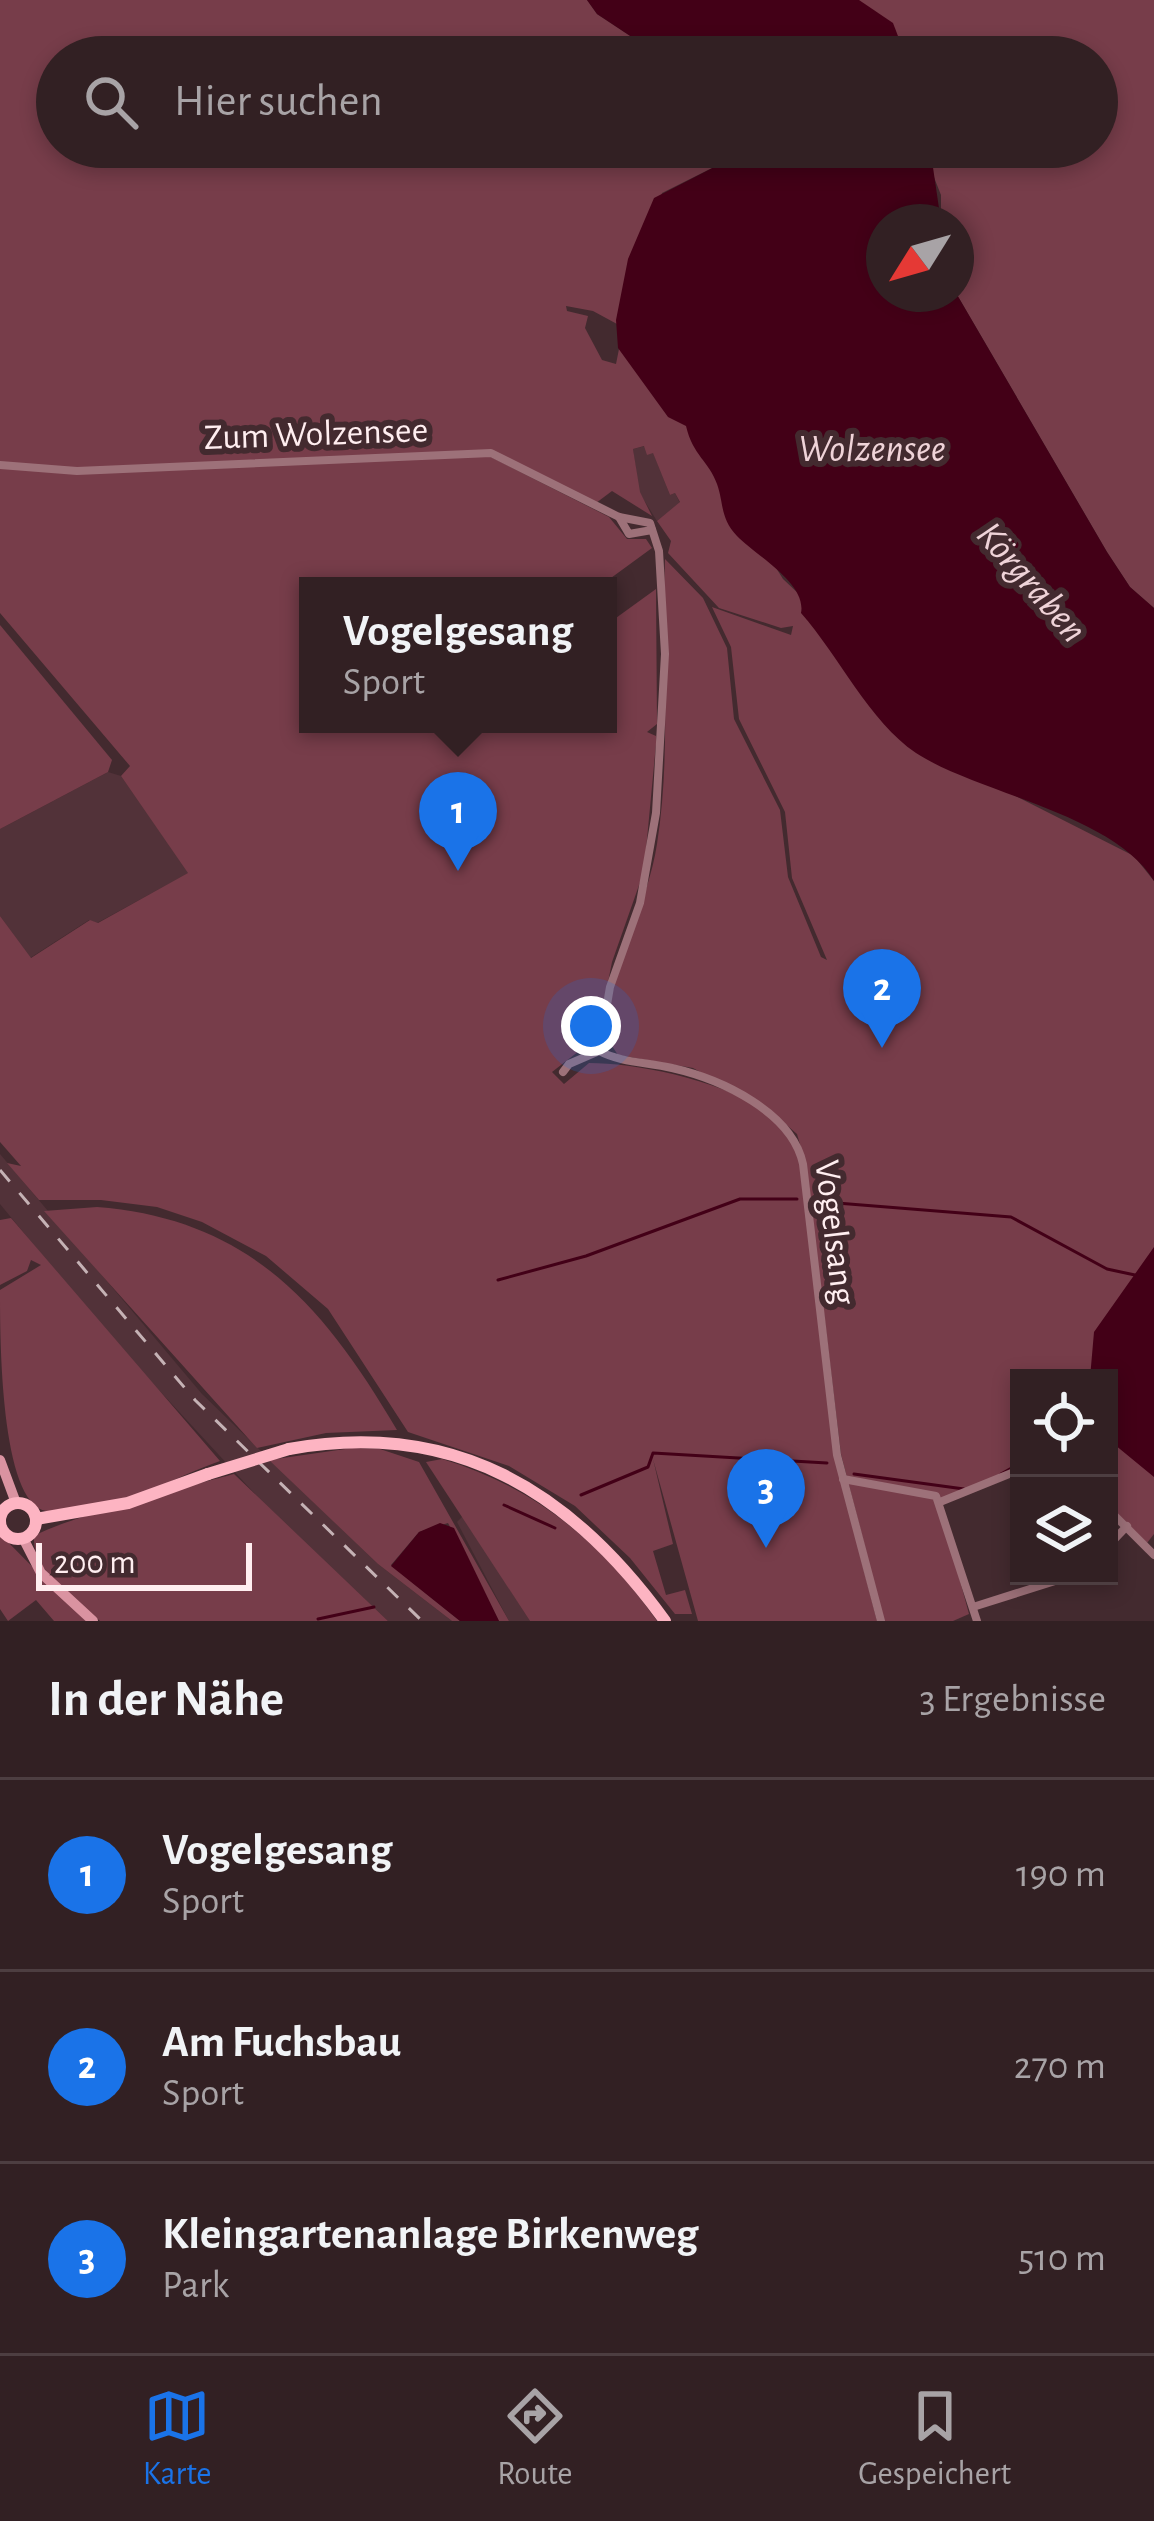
<!DOCTYPE html>
<html lang="de">
<head>
<meta charset="utf-8">
<style>
  body { margin:0; font-family:"Alegreya Sans",sans-serif; background:#3a282b; color:#f1f3f6 }
  .controls { position:absolute; right:36px; bottom:36px; display:grid; overflow:hidden; border-radius:0px; box-shadow:0 6px 18px #0003 }
  .controls button { width:108px; height:108px; display:grid; place-items:center; padding:0; border:0; border-bottom:3px solid #4d3e41; background:#322023; color:#f1f3f6; font:60px sans-serif }
  .compass { position:absolute; left:866px; top:204px; width:108px; height:108px; border-radius:50%; background:#322023; box-shadow:0 6px 18px #0003; rotate:233deg }
  .scale { position:absolute; left:36px; bottom:30px; width:216px; box-sizing:border-box; padding-left:12px; border:6px solid #ffeef0; border-top:0; font-size:33px; line-height:42px; white-space:nowrap; color:#ffeef0; -webkit-text-stroke:9px #432a2f; paint-order:stroke }
  .you { position:absolute; left:591px; top:1026px; width:42px; height:42px; margin:-30px; border:9px solid #fff; border-radius:50%; background:#1a73e8; box-shadow:0 0 0 18px #1a73e833 }
  .badge { display:grid; place-items:center; width:78px; height:78px; border-radius:50%; background:#1a73e8; color:#fff; font-size:39px; font-weight:700 }
  .pin { position:absolute; translate:-50% -99px; filter:drop-shadow(0 3px 6px #0008) }
  .pin::after { content:''; position:absolute; top:63px; width:42px; height:36px; background:inherit; clip-path:polygon(0 0,100% 0,50% 100%) }
  .popup { position:absolute; left:299px; top:577px; width:318px; height:156px; box-sizing:border-box; display:grid; place-content:center; border-radius:0px; background:#322023; filter:drop-shadow(0 3px 9px #0005); font-size:39px; white-space:nowrap; color:#a8a3a6 }
  .popup b { font-size:45px; color:#f1f3f6 }
  .popup::after { content:''; position:absolute; left:50%; top:100%; margin-left:-24px; border:24px solid transparent; border-top-color:#322023 }
  .list { margin:0; padding:0; list-style:none }
  h2 { display:flex; justify-content:space-between; align-items:center; height:156px; margin:0; padding:0 48px; font-size:51px }
  h2 small { font-size:39px; font-weight:400; color:#a8a3a6 }
  .list li { display:grid; grid-template-columns:78px 1fr auto; gap:36px; align-items:center; box-sizing:border-box; height:192px; padding:0 48px; border-top:3px solid #4d3e41 }
  .list b { display:block; font-size:45px; white-space:nowrap }
  .list p { margin:0; font-size:39px; white-space:nowrap; color:#a8a3a6 }
  .list em { font-size:39px; font-style:normal; color:#a8a3a6 }
  .icon { flex:none; width:66px; height:66px; fill:none; stroke:currentColor; stroke-width:2; stroke-linecap:round; stroke-linejoin:round }
  .map { position:relative; flex:none; width:1154px; height:1621px; overflow:hidden }
  .search { position:absolute; background:#322023; box-shadow:0 6px 18px #0003; left:36px; right:36px; top:36px; height:132px; display:flex; align-items:center; gap:30px; box-sizing:border-box; padding:0 42px; border-radius:66px; color:#a8a3a6; font-size:45px }
  .sheet { height:732px; background:#322023 }
  nav { display:flex; justify-content:space-around; align-items:center; box-sizing:border-box; height:168px; border-top:3px solid #4d3e41; background:#322023; font-size:33px; color:#a8a3a6 }
  nav a { display:grid; justify-items:center; gap:6px }
  nav .on { color:#1a73e8 }
  .map>svg:first-child { display:block }
  .built { fill:#523239 }
  .green { fill:#773d4a }
  .water { fill:#430017 }
  .lines { fill:none; stroke-linecap:round; stroke-linejoin:round }
  .stream { stroke:#430017; stroke-width:3 }
  .minor { stroke:#9d7179; stroke-width:8 }
  .secondary { stroke:#da93a1; stroke-width:10 }
  .primary { stroke:#fdb4c2; stroke-width:12 }
  .rail { stroke:#c5b2b5; stroke-width:3; stroke-dasharray:15 15; stroke-linecap:butt }
  .primary-bridge { stroke:#fdb4c2; stroke-width:12 }
  .labels { text-anchor:middle; stroke-width:12; stroke-linejoin:round; paint-order:stroke }
  .street-label { font-size:36px; fill:#ffeef0; stroke:#432a2f }
  .water-label { font-size:39px; font-style:italic; fill:#efd3d8; stroke:#432a2f }
</style>
</head>
<body>
<div class="map">
<svg width="1154" height="1621" viewBox="0 0 1154 1621">
  <rect width="100%" height="100%" fill="#432a2f"/>
  <!-- built -->
  <g class="built">
    <path d="M645 446 653 452 670 495 675 493 680 503 657 521 639 492 633 449Z"/>
    <path d="M108 772 121 776 189 873 97 923 89 920 30 958 0 916V829Z"/>
    <path d="M0 1154 202 1394 378 1564 452 1621H388L270 1510 108 1335 0 1204Z"/>
    <path d="M463 1516 530 1621H509L457 1522Z"/>
  </g>
  <!-- green -->
  <g class="green">
    <path d="M0 0H587L597 14 662 57H57V147H737L728 160 662 193 617 324 593 311 566 306 567 311 588 316 585 328 602 360 616 364 619 349 631 350 669 397 783 579 801 596 807 620H823L996 786 1134 856 1154 881V1250L1099 1378H1019V1468L939 1503 969 1614 953 1621H884L841 1454 806 1165 797 1134 768 1109 693 1068 618 1055 608 1040C605 973 647 910 657 844 672 749 661 654 665 559L703 598 727 648 734 719 780 810 788 877 821 957 827 960 792 878 785 812 739 719 731 647 712 607 791 635 793 626 781 628 719 608 668 553 671 541 657 521 680 502 675 493 670 495 653 453 647 455 644 446 633 449 640 492 652 516 612 491 596 503 490 451 78 468 0 463Z"/>
    <path d="M837 0H1154V608L1130 587 1107 552 956 293V222H941V195L922 147H1097V57H893Z"/>
    <path d="M489 456 609 517 627 539H646L652 548 600 586H308V724H608V645L614 633 609 623 656 589 657 724 647 732 656 736V744L644 871 612 962 597 1037 552 1072 564 1084 589 1063C644 1063 762 1087 793 1139 797 1146 799 1158 801 1166L834 1454 877 1621H698L653 1459 673 1544 653 1551 666 1595 685 1590 692 1614H675L630 1558 575 1506 509 1466 408 1432 328 1309 266 1256 202 1222 157 1207 101 1200H39L7 1163 21 1166 0 1142V916L31 958 90 920 98 923 188 873 121 776 130 766 0 613V468L80 472Z"/>
    <path d="M0 625 112 760 108 772 0 829Z"/>
    <path d="M97 1207C250 1219 324 1306 397 1430L326 1433 257 1448 44 1211Z"/>
    <path d="M11 1218 220 1461C170 1478 107 1519 46 1511 0 1503 0 1337 0 1290L41 1265 31 1260 27 1271 0 1285V1220Z"/>
    <path d="M1109 1420 1154 1462V1534L1147 1543 1109 1506Z"/>
    <path d="M352 1448 380 1449 419 1462 509 1621H499L448 1523 419 1532 391 1565 460 1621H452L378 1564 269 1460Z"/>
    <path d="M442 1459C535 1487 601 1542 657 1621H530L426 1462Z"/>
    <path d="M234 1474 388 1621H100C77 1599 32 1572 34 1537 44 1524 208 1481 234 1474Z"/>
    <path d="M0 1534 86 1621H54L36 1600 8 1621 0 1609Z"/>
  </g>
  <!-- water -->
  <g class="water">
    <path d="M587 0H859L893 23 906 57H662L597 14Z"/>
    <path d="M737 147H930L941 222H884V294L956 293 1107 552 1130 587 1154 608V881C1114 814 977 793 916 753 869 721 839 656 801 613 807 583 755 555 737 536 720 518 724 504 717 484 709 461 693 456 686 426L668 417 618 348 616 320 628 259 654 198 728 160Z"/>
    <path d="M1154 1247V1477L1109 1440V1378H1090L1094 1332Z"/>
    <path d="M440 1523 454 1528 499 1621H460L391 1566 419 1532Z"/>
  </g>
  <g class="lines">
    <!-- stream -->
    <g class="stream">
      <path d="M812 1201 1011 1217 1107 1269 1135 1275"/>
      <path d="M498 1280 586 1256 740 1199H797"/>
      <path d="M854 1474 964 1489"/>
      <path d="M1001 1474 1019 1464"/>
      <path d="M581 1495 648 1467 653 1453 827 1463"/>
      <path d="M504 1505 555 1528"/>
      <path d="M318 1619 374 1607"/>
    </g>
    <!-- minor -->
    <g class="minor">
      <path d="M0 465 77 471 491 453 619 517 650 523 659 551 665 654 656 813 640 903 610 987 599 1051 569 1064 563 1072"/>
      <path d="M619 517 629 534 652 530"/>
      <path d="M599 1051C622 1063 647 1062 672 1068 721 1079 792 1112 803 1164L837 1455 881 1621"/>
      <path d="M843 1479 936 1496 977 1621"/>
      <path d="M940 1502 1019 1470"/>
      <path d="M1109 1510 1154 1555"/>
      <path d="M1109 1545 1127 1526"/>
      <path d="M973 1607 1071 1576"/>
    </g>
    <!-- secondary -->
    <g class="secondary">
      <path d="M0 1460 16 1503"/>
      <path d="M23 1538 41 1573 93 1621"/>
    </g>
    <!-- primary -->
    <g class="primary">
      <path d="M289 1449C454 1419 571 1491 665 1621"/>
      <circle cx="18" cy="1521" r="18"/>
      <path d="M36 1519 128 1503 208 1474"/>
    </g>
    <!-- rail -->
    <path class="rail" d="M0 1170 195 1400 422 1621"/>
    <!-- primary-bridge -->
    <path class="primary-bridge" d="M208 1474 289 1449"/>
  </g>
  <g class="labels">
    <!-- street labels -->
    <g class="street-label">
      <text transform="translate(316 432) rotate(-2)" y="13">Zum Wolzensee</text>
      <text transform="translate(837 1232) rotate(83)" y="13">Vogelsang</text>
    </g>
    <!-- water labels -->
    <g class="water-label">
      <text x="872" y="461">Wolzensee</text>
      <text transform="translate(1033 581) rotate(49)" y="14">Körgraben</text>
    </g>
  </g>
</svg>
<div class="controls">
<button><svg class="icon" aria-label="locate" viewBox="0 0 24 24"><circle cx="12" cy="12" r="6"/><path d="M12 2v4M12 18v4M2 12h4M18 12h4"/></svg></button>
<button><svg class="icon" aria-label="layers" viewBox="0 0 24 24"><path d="M12 4l9 5-9 5-9-5zM3 14l9 5 9-5"/></svg></button>
</div>
<svg class="compass" viewBox="-18 -18 36 36"><path d="M0-13l5 13h-10z" fill="#e53935"/><path d="M0 13l5-13h-10z" fill="#a8a3a6"/></svg>
<div class="scale">200 m</div>
<div class="you"></div>
<div class="pin badge" style="left:458px;top:871px">1</div>
<div class="popup"><b>Vogelgesang</b>Sport</div>
<div class="pin badge" style="left:882px;top:1048px">2</div>
<div class="pin badge" style="left:766px;top:1548px">3</div>
<div class="search"><svg class="icon" aria-label="search" viewBox="0 0 24 24"><circle cx="10" cy="10" r="6"/><path d="M15 15l6 6"/></svg>Hier suchen</div>
</div>
<section class="sheet">
<h2>In der Nähe<small>3 Ergebnisse</small></h2>
<ul class="list">
<li><span class="badge">1</span><div><b>Vogelgesang</b><p>Sport</p></div><em>190 m</em></li>
<li><span class="badge">2</span><div><b>Am Fuchsbau</b><p>Sport</p></div><em>270 m</em></li>
<li><span class="badge">3</span><div><b>Kleingartenanlage Birkenweg</b><p>Park</p></div><em>510 m</em></li>
</ul>
</section>
<nav>
<a class="on"><svg class="icon" aria-label="map" viewBox="0 0 24 24"><path d="M3 6l6-2 6 2 6-2v14l-6 2-6-2-6 2zM9 4v14M15 6v14"/></svg>Karte</a>
<a><svg class="icon" aria-label="directions" viewBox="0 0 24 24"><path d="M12 3l9 9-9 9-9-9zM9 14v-3h6M13 9l2 2-2 2"/></svg>Route</a>
<a><svg class="icon" aria-label="saved" viewBox="0 0 24 24"><path d="M7 4h10v16l-5-4-5 4z"/></svg>Gespeichert</a>
</nav>
</body>
</html>
